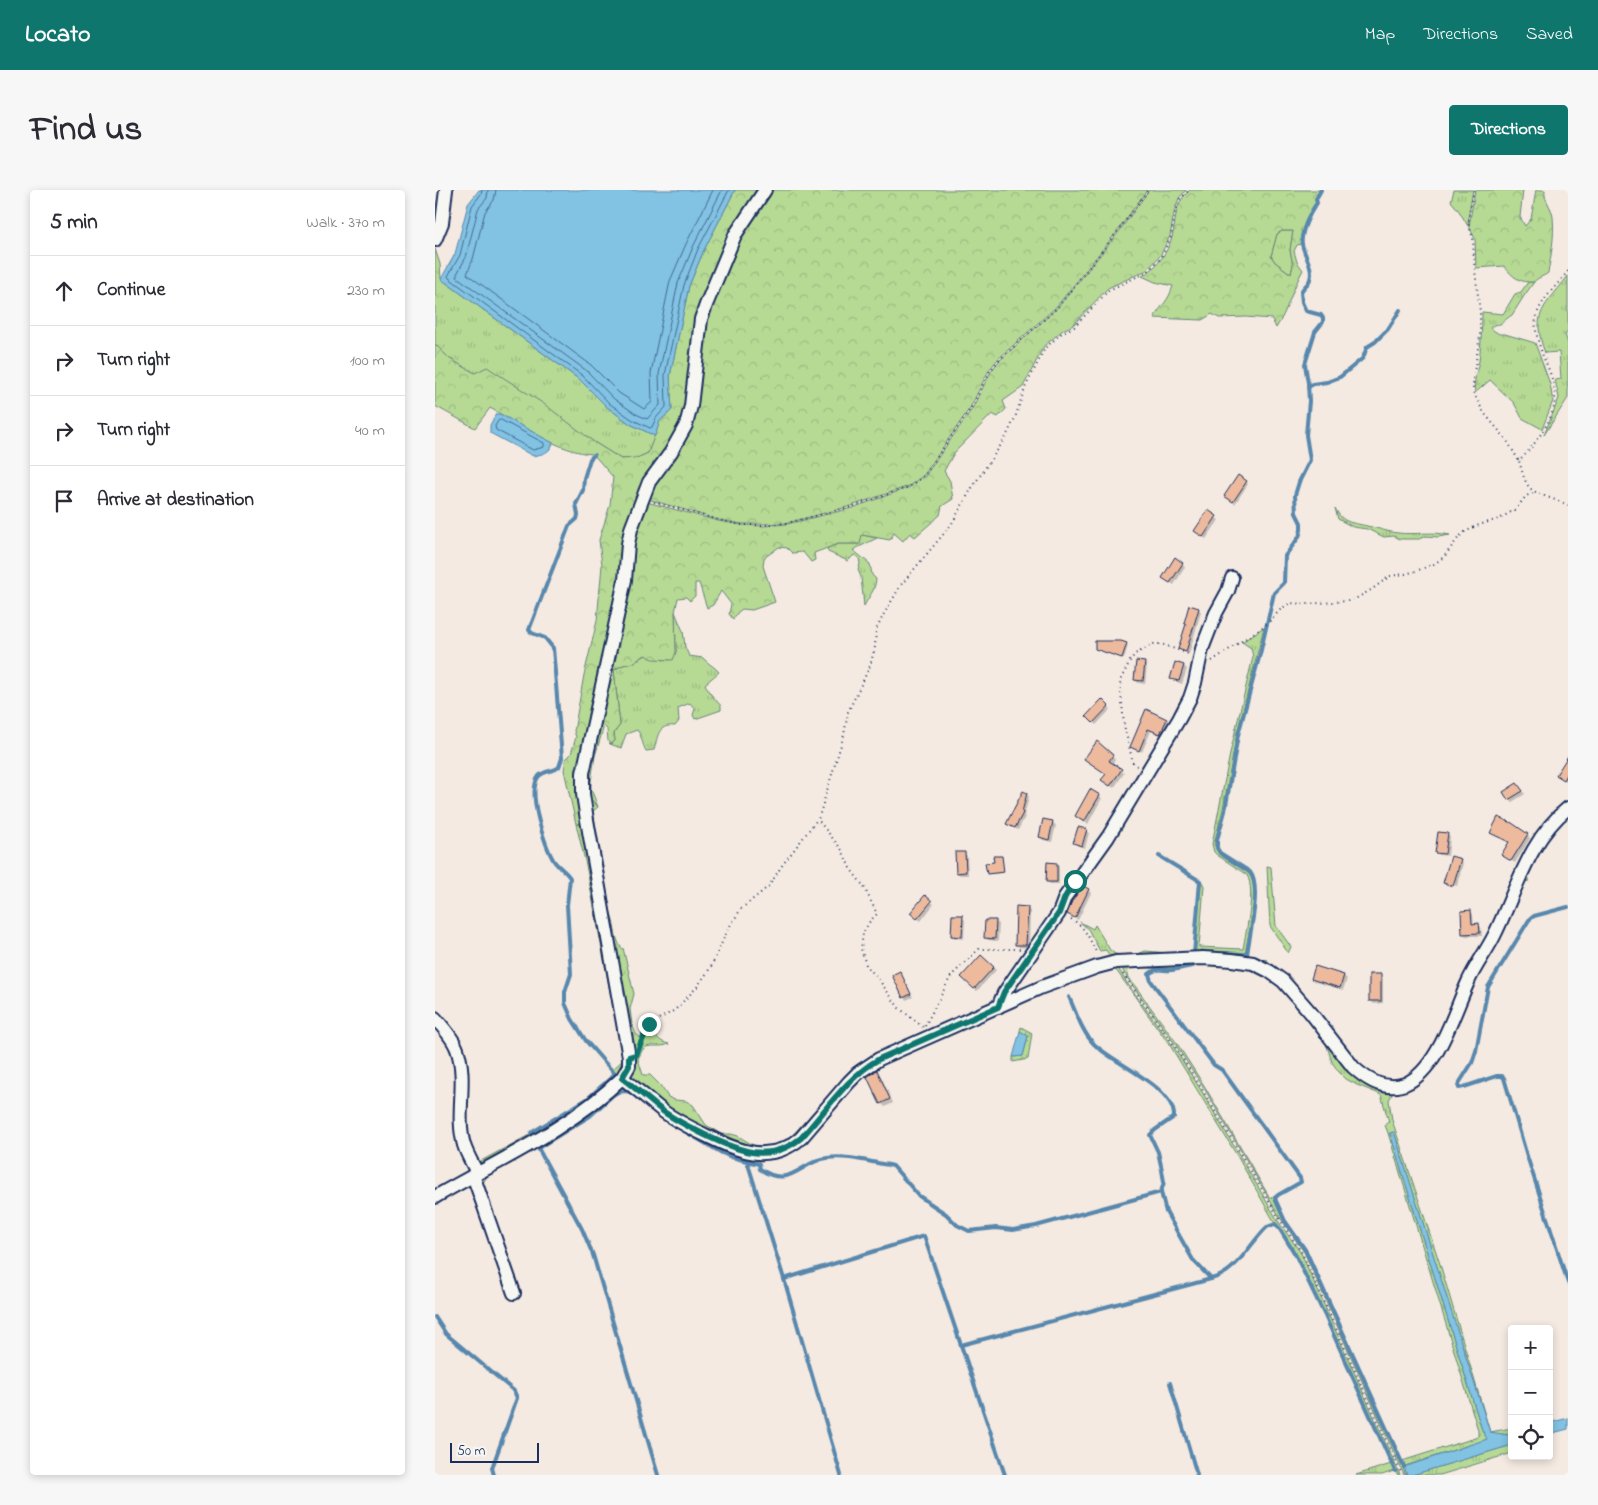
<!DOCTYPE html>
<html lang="en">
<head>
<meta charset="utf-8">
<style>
  body { margin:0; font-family:"Indie Flower",sans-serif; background:#f7f7f7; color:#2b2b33 }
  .controls { position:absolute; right:15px; bottom:15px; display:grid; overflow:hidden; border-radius:5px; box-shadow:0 2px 8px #0003 }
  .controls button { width:45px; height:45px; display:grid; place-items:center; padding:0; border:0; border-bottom:1px solid #e1e1e2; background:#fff; color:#2b2b33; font:25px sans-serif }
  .scale { position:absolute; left:15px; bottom:12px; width:89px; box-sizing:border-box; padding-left:5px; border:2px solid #1b2f5e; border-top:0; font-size:14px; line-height:18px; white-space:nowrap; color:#1b2f5e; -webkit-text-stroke:4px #f6f6f2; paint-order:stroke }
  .stop { position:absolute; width:15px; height:15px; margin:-11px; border:4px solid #0f766e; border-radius:50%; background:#fff }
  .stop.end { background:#0f766e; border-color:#fff; box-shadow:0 1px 5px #0008 }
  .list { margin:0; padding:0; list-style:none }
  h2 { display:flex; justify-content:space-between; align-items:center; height:65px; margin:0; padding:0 20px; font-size:21px }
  h2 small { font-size:16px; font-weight:400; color:#7c7c81 }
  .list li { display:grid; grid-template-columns:32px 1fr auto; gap:15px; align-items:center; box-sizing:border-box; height:70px; padding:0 20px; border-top:1px solid #e1e1e2 }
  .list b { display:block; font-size:19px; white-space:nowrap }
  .list em { font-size:16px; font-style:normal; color:#7c7c81 }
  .icon { flex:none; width:28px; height:28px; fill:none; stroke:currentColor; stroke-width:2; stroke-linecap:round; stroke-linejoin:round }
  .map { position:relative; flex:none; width:1133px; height:1285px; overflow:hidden; border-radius:5px }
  header { display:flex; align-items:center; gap:30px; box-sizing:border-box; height:70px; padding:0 25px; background:#0f766e; color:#fff }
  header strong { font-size:24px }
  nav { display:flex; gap:28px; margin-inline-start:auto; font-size:18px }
  .intro { display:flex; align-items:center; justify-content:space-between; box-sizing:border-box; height:120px; padding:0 30px }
  h1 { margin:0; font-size:35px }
  .button { padding:12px 22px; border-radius:5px; background:#0f766e; color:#fff; font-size:18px; font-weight:700 }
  main { display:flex; gap:30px; padding:0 30px }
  aside { flex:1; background:#fff; border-radius:5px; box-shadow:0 2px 8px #0003 }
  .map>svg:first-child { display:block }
  .grass { fill:url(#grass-tufts); stroke:#688479 }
  .forest { fill:url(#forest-crowns); stroke:#688479; fill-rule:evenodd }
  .water { fill:#82c2e2; stroke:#5987ad }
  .shadow { fill:#0003 }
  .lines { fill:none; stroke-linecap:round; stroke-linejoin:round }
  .shore { stroke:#446a93; stroke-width:1 }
  .stream { stroke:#5987ad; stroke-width:4 }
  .building { fill:#edba9e; stroke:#1b2f5e }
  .minor-casing { stroke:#1b2f5e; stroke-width:16 }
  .path { stroke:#1b2f5e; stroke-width:2; stroke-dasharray:1 4; stroke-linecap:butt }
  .minor { stroke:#f6f6f2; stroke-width:12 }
  .route { stroke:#0f766e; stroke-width:6 }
</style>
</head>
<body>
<header>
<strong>Locato</strong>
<nav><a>Map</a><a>Directions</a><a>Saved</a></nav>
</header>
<div class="intro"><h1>Find us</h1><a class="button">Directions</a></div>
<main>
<aside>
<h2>5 min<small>Walk · 370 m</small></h2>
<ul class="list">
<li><svg class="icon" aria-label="ahead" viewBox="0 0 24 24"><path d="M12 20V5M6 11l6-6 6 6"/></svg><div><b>Continue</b></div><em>230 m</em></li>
<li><svg class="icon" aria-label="right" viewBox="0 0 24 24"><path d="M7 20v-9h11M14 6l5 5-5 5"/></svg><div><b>Turn right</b></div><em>100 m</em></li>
<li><svg class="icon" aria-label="right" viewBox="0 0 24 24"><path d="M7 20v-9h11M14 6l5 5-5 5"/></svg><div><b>Turn right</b></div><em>40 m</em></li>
<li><svg class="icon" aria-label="arrive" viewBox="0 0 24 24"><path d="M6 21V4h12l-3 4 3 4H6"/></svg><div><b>Arrive at destination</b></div></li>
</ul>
</aside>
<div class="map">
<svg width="1133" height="1285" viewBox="0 0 1133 1285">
  <defs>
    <pattern id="grass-tufts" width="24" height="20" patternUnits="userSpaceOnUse" patternTransform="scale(1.25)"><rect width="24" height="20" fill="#b6da94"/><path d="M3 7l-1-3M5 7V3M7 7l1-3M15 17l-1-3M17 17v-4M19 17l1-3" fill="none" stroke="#9cbb82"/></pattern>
    <pattern id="forest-crowns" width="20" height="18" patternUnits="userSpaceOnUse" patternTransform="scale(1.25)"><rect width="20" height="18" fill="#b6da94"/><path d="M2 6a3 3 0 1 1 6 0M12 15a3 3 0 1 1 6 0" fill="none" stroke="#9cbb82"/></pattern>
  </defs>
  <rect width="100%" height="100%" fill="#f4eae1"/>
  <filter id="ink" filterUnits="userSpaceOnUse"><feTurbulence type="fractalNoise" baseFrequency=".02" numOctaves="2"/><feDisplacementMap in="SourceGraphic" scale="10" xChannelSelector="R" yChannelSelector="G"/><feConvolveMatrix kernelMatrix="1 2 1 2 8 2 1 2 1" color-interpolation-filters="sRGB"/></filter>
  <g filter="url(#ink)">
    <!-- grass -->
    <g class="grass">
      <path d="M1019 0H1038L1034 23 1033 36 1024 21 1016 11Z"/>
      <path d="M847 41H858L855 60 858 75 856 84 840 72 836 66 842 44Z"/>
      <path d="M0 59 5 74 6 89 145 190 172 217 195 234 220 246 213 263 202 268 186 269 159 252 15 169 0 154Z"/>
      <path d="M1133 86V143L1130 144 1133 154V208L1109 245 1124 208 1120 190 1126 189 1124 162 1110 163C1095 122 1110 117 1133 86Z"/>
      <path d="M1093 92H1099L1089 106 1077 125C1073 127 1070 131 1065 134 1061 135 1059 134 1055 138L1064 144H1070L1100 153 1115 194 1118 211 1107 239 1087 228 1079 213 1055 190 1040 203C1038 191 1042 182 1044 171 1046 155 1047 139 1047 122L1068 124 1080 104 1086 102Z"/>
      <path d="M900 318C908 334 916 332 932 336 943 338 952 342 963 343 980 345 998 341 1015 345L1003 347 991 346 984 349H965L959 346 949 347 932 339 918 337 903 329Z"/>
      <path d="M427 345 442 348 418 360 435 374 437 385 441 389C440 401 434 406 429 416L426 387 423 380 425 374 424 368 419 365 413 371 393 362 392 358 403 354H424Z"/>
      <path d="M240 422 248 441 250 457 254 466 268 468C273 474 279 476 284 482L270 494 274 502 286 516V520L260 529 258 525 260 519 255 513 243 518 244 531 240 536C222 534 223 547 219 560L211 561C207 554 207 546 202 540L191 544 186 558 175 554 180 551 179 543 185 535 179 480 188 475 198 473 211 465C224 471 229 467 241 462Z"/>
      <path d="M829 437 802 544 788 619 779 654 784 664 813 683C827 698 813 744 810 764L766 760 760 763 766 690 769 696 764 757 808 759C811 740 821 702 812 685L782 665 779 662 777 654 796 559 818 467 816 458 807 452Z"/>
      <path d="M151 604 163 617 158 621 175 720C180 733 179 748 187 759L188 758 199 804 195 819 197 834 201 844 207 849 200 865H196Z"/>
      <path d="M1133 622V626C1116 641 1098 664 1092 686L1094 688V691L1088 692 1086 695 1065 745 1033 807 1010 860 998 876 979 894 969 900 958 902 954 910 957 930 1005 1074 1055 1242 1077 1238V1243L1073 1245 1055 1243 959 942 955 943 1047 1240 1053 1249 970 1276 967 1271 1043 1247V1240L953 943 950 935 954 932 946 905 942 903 922 895 911 889 903 881 897 872 890 850 873 828 859 812 836 789 828 783 801 776 766 774 736 779 695 777C691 782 693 785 695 789L741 852 770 897 835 1008 843 1005 839 1008 849 1031 870 1062 971 1285H969L869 1062 846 1029 769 898 740 854 695 792 688 781 690 774 700 773C732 772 787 766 817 776 853 788 893 849 916 879 933 894 957 906 978 892 1005 874 1016 838 1028 809 1034 797 1039 783 1046 771 1051 763 1058 755 1062 746 1082 704 1095 652 1133 622Z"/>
      <path d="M141 634H150L192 875 154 913 47 977 35 964 32 950 40 969 44 972 96 944 152 910 178 886 180 883 178 879 188 870 151 675Z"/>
      <path d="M832 676 836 677 841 736 856 757 853 763 835 736Z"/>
      <path d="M645 732 658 739 660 735 675 760 680 764 687 765 703 764 710 761 757 765 767 762 806 764 832 770 868 807 929 880C938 885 948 891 958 890 988 888 1004 845 1014 822 1021 807 1028 792 1035 777L992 872 963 893 933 886 827 774 676 768 671 760 665 761 653 739Z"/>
      <path d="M668 778H683L692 793 738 856 766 900 843 1031 866 1063 965 1285H962L961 1280 891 1126 861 1064 852 1051 845 1037 840 1033 801 964 736 857 681 780 671 781 644 791 640 789Z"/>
      <path d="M215 834C220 845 223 852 234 854 227 858 215 854 209 858 207 860 204 867 203 869L208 885H215L225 895 233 907 240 910 251 911 258 915 271 935 286 944H296L303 946 318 955 336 958 352 951 421 875 441 864 489 841 493 846 447 866 364 948 330 962 257 937 192 887 196 867 201 866Z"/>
      <path d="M586 837 597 843 593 869 578 872V867L588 866 593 846 585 841Z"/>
      <path d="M186 896H189L226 922 325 967 324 973C271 962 238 933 196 901H183L178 904 155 925 53 985 46 996V986Z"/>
      <path d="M1077 1255V1263L1005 1285H977Z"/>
      <path d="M956 1274 959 1281 947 1285H921Z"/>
    </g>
    <!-- forest -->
    <g class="forest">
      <path d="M300 0H325L291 53 246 233 221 276 187 384 154 536 150 634H141L129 580 131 569 136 564 141 547 139 541 149 485 162 431 167 375 164 350 175 315 178 287 158 264C126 263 84 234 55 218L40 238 0 216V154L15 169 40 183 52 177 109 214 159 252 186 269 202 268 213 263 225 231 237 220 235 186 254 96 268 62Z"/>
      <path d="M332 0H712L682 42 621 117 563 169 554 180 535 218 489 285 474 296 416 316 352 333 328 334H307L284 330 209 308 247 248 268 130 294 62Z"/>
      <path d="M714 0H751L744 8 739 23 735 46 725 66 712 80 673 98 638 135 628 140 609 156 588 197 568 211 571 219 563 227 557 224 519 263 509 281 515 291 518 309 507 316 505 325 480 347 475 343 468 351 459 343 455 350 427 345 425 354H403L379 363 380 370 376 372 368 362 357 363 352 358 344 357 329 368 328 376 340 412 317 420 307 419 303 422 298 429 294 424 296 414 286 401 278 415 272 418 264 393H260V406L255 411 251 407 243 408 240 422 241 462 238 470 218 469 210 465 198 473 188 475 179 480 185 535 179 543 180 551 175 554 173 551 172 539 169 536 160 566 156 591V599L163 617 151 604V591L194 365 208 311 283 331 307 335 328 336 352 334 417 318 475 297 490 286 537 219 556 181 565 170 622 118 683 43Z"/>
      <path d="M755 0H885L880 9 881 13C878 17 877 20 875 25 869 37 866 39 866 54L862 55 859 61 862 72 868 80C857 99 853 120 841 138L837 129 811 127 784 128 777 124 767 130 719 128C727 114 733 112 738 96L720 92 707 86C721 79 733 62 737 47 741 35 739 19 747 9 749 5 752 3 755 0ZM847 41H858L855 60 858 75 856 84 840 72 836 66 842 44Z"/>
      <path d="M1040 0H1088L1085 27 1090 36 1096 29 1101 0H1110C1108 9 1117 17 1118 27 1120 46 1116 65 1113 83 1108 87 1103 87 1099 92 1084 93 1078 87 1069 76L1041 78 1040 49 1034 36Z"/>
    </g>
    <!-- water -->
    <g class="water">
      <path d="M44 0H300L268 62 254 96 235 186 237 220 225 231 220 246 195 234 172 217 145 190 6 89 20 64 33 14Z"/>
      <path d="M61 224H65L118 253C115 263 108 264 98 266L55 243V235Z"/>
      <path d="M585 841 593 846 588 866 578 867Z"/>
      <path d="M959 942 1055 1242 1073 1245 1077 1243V1255L977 1285H972L969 1277 1052 1249 1047 1240 955 943Z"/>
      <path d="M1133 1228V1239L1114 1244V1233Z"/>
    </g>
    <!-- shadow -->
    <g class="shadow">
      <path d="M811 292 813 294 800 314 793 308Z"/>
      <path d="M773 322 784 330 771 349 763 344Z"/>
      <path d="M740 369 750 377 739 395 731 390Z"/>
      <path d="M764 419 766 422 754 464 747 461 744 458Z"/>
      <path d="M691 454 693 456 689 469 664 460 662 458Z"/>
      <path d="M709 473 712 476 710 494 703 493 700 490Z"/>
      <path d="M741 474 749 476 752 479 747 494 740 491 737 488Z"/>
      <path d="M667 511 676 519 661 535 652 526Z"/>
      <path d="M712 521 732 530 734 533 728 546 716 541 707 562 697 556Z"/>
      <path d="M677 566 680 569 677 574 689 583 679 598 671 593 672 584 654 572Z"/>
      <path d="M1132 571 1133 572 1132 592 1126 587Z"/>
      <path d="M1082 594 1090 604 1077 612 1074 609Z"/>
      <path d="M592 604 594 607 589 626 590 627 583 640 576 636Z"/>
      <path d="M664 606 667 608 653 634 644 629Z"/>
      <path d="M609 630 618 633 621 635 617 652 608 650 605 647Z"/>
      <path d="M652 640 654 643 650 658 643 656 640 653Z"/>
      <path d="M1057 643 1092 645 1095 648 1080 673 1071 667 1075 653Z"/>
      <path d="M1012 644 1015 647 1013 666 1004 665 1002 662Z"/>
      <path d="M529 663 532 666 533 685H525L522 683Z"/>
      <path d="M567 667 569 683 554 684 553 683Z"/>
      <path d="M1025 671 1028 673 1022 696 1011 692V694L1009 692Z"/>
      <path d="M621 674 624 677V694H615L612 691Z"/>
      <path d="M653 700 656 703 643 730 634 724Z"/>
      <path d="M496 712 499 714 486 731 479 726Z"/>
      <path d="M592 718 595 721 594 758 584 757 581 754Z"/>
      <path d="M1036 722 1038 724 1039 735 1043 734 1046 737 1047 746H1031L1028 744Z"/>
      <path d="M527 727 530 730 529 749 520 748 517 745Z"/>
      <path d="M561 732 564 734 563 751 553 750 551 748Z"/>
      <path d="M546 766 561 780 542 801 527 787Z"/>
      <path d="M880 778 909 786 912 789 908 800 880 792 877 789Z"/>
      <path d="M465 783 478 807 471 810 469 807Z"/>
      <path d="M945 786 948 788V813L939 814 936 811Z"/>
      <path d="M442 882 446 886 458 913 450 917 446 913Z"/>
    </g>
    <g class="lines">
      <!-- shore -->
      <g class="shore">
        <path d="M47 0 46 4 37 16 25 65 13 86 14 88 148 186 175 214 198 230 215 238 217 237 221 228 231 217 230 185 249 95 263 59 294 0"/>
        <path d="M53 0 52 8 43 19 31 67 22 84V87L152 181 179 209 201 224 212 229 225 215 224 184 243 93 258 57 287 0"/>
        <path d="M61 0 59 10 50 22 38 69 32 84 156 175 184 203 209 219 217 212 216 183 235 91 251 54 278 0"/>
        <path d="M66 230 109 253V257L98 260 61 240 60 236 63 231Z"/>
      </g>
      <!-- stream -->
      <g class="stream">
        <path d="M873 198 877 194 892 192 905 187 922 173 928 168 932 157 940 152 953 139 965 120"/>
        <path d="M724 666 765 691 759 764 767 762 807 764 812 765C814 746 827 697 815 682L785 663 782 658V650L790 621 803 545 825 464 839 403 849 393 850 366 864 347 866 340V333L861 323 860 305 864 292 875 270 871 245 874 211 873 193 870 174 880 142 888 132V128L886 125 871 121 867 112 866 102C868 97 874 94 875 89 879 78 869 65 867 54 865 43 875 22 882 13L881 9 886 0"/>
        <path d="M1133 717 1099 726 1094 730 1053 797 1041 861 1037 873 1023 895 1024 898 1029 897 1062 886H1067L1069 888 1092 966 1133 1093"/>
        <path d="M758 776C751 777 744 779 737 780 728 781 722 777 714 784L716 791 779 875 787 880 865 988 866 992 843 1005 840 1008 841 1011 850 1031 871 1061 969 1277"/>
        <path d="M634 807C641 822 647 842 659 854 679 874 740 897 739 927L720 940 715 945 723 962 727 980 729 992 726 1002 731 1022 758 1070 776 1089C802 1083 814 1054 832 1037L840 1034 844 1038 860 1064 890 1126 960 1281"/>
        <path d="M198 903 191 901 183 902 178 905 155 926 103 958 147 1039 158 1065 223 1285"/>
        <path d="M232 931 287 963 296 967 324 974 325 979C355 1000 366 971 392 968 412 965 434 972 454 975L458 976 484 1006 511 1024 522 1035 534 1041 561 1038 578 1040 601 1036 726 1002"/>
        <path d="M96 943 152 909 178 886 179 883 151 851 137 829 130 813V802L136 784 132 715 135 688C131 681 124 678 119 671 110 657 91 601 104 586 110 580 118 582 124 577L127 568 118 458 110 448 97 443 94 440 134 336 142 329 143 325 141 314 148 300 149 288 155 269 159 265"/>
        <path d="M312 971 349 1089 406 1285"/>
        <path d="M349 1089 489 1046 570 1285"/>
        <path d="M0 1127 11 1144 79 1201 82 1208 57 1278 59 1285"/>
        <path d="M526 1155 776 1089"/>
        <path d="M735 1193 762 1285"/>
      </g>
    </g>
    <!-- building -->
    <g class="building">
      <path d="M803 285 812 291 798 312 789 306Z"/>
      <path d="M773 320 782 326 768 347 759 341Z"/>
      <path d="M740 367 748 373 735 393 727 388Z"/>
      <path d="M754 415 764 418 751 462 743 459 751 434 749 433Z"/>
      <path d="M660 451H686L692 453 687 468 660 459Z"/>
      <path d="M701 471 710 472 708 491 699 490Z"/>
      <path d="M740 472 749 475 744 491 735 489Z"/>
      <path d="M667 509 674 516 658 533 651 526Z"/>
      <path d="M711 519 732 529 725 544 713 539 704 561 695 557Z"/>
      <path d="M662 551 678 565 674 571 687 579 675 596 666 590 671 584 649 569Z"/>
      <path d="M1133 566V583L1129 590 1121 585Z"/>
      <path d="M1082 593 1088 601 1073 610 1068 602Z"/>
      <path d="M655 599 665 605 649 632 640 626Z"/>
      <path d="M588 601 592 603 587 622 588 623 580 638 571 634Z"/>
      <path d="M1063 627 1077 633 1093 644 1076 671 1066 665 1074 652 1055 643Z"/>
      <path d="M608 629 618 631 614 650 604 647Z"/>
      <path d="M643 637 652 639 647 656 638 653Z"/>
      <path d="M1003 642 1013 643 1010 664 1000 663Z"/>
      <path d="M520 662H530L531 682 521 683Z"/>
      <path d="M558 666H567L569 682 552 684 550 673 559 672Z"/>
      <path d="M1016 666 1026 669 1018 696 1008 693Z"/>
      <path d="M612 672 622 673V692H611Z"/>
      <path d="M648 696 654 699 640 728 632 724 637 711Z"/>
      <path d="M490 705 497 711 482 729 475 723Z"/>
      <path d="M581 716 593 717 591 755H580Z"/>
      <path d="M1036 720 1037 734 1044 733 1045 743 1027 744 1026 721Z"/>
      <path d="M517 725H528L527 747 516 746Z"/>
      <path d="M550 730H561L560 749 549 748Z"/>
      <path d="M546 765 559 777 539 799 526 787Z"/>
      <path d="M880 776 909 785 905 798 876 789Z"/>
      <path d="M465 781 476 804 468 808 457 785Z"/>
      <rect x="934" y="784" width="12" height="27"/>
      <path d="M442 880 455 909 445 914 432 887Z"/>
    </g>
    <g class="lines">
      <defs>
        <g id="minor">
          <path d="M0 50 7 33 11 0"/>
          <path d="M563 817 569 803 624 723 630 707 673 647 744 529 755 508 760 493 767 459 781 423 793 401 797 388"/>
          <path d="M0 828C8 837 18 848 22 859 33 890 20 924 29 955 32 965 38 974 42 983"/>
          <path d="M187 888 194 876V867L152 630 148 604V583L190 390 193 354 196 339 214 292 236 262 251 235 256 216 266 129 271 115 300 45 330 0"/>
          <path d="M38 985 79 1103"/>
          <path d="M0 1007C64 970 133 940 187 888 202 899 215 911 229 922 242 931 256 938 270 945 303 961 334 975 366 948L414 892 423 883 444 869 607 797 662 777 681 772 768 768 797 770 818 773 834 781 848 791 876 823 918 877C932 890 951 901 970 894 1003 880 1019 822 1033 792 1040 776 1051 762 1059 746 1081 702 1093 650 1133 618"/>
        </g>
      </defs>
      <!-- minor casing -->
      <use href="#minor" class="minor-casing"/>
      <!-- path -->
      <g class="path">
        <path d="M1039 0 1034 23V36L1038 48 1039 72 1045 122V146L1038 189V202L1049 223 1071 249 1084 271"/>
        <path d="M1133 81C1122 96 1105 110 1101 128 1099 141 1104 154 1108 166 1113 178 1120 192 1120 206 1122 225 1098 258 1084 271 1087 280 1089 292 1095 298 1100 304 1125 311 1133 315"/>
        <path d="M219 312 284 330 307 335H328L352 333 416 317 474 297 489 286 536 218 555 181 564 170 622 118 682 42 713 0"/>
        <path d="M777 471 832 434 846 419 855 413 871 414 913 411 920 409 936 400 955 386 970 384 981 381 999 374 1009 367 1024 347 1030 342 1041 336 1066 328 1081 319 1091 306 1101 302"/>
        <path d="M702 576 698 573 689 535 685 491 695 471 700 464 719 454H726L754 464"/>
        <path d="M636 729C650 736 655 750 662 764"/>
        <path d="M688 784 739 855 767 899 845 1030 867 1063 967 1285"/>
        <path d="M490 836 516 786 544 759H585"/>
        <path d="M488 837 464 818 444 790 431 775 426 759 428 743 435 731 442 724 429 697 415 678 407 660 383 630 409 545 413 522 435 476 440 457 441 440 449 424 466 395 516 335 538 296 570 249 580 228 590 198 610 158 628 142 639 137 674 100 712 82 726 68 736 47 740 24 745 9 754 0"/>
        <path d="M204 856 210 846 215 834 240 820 262 797 276 777 293 739 306 719 334 696 346 677 380 632 383 630"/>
      </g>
      <!-- minor -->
      <use href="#minor" class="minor"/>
    </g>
  </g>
  <g class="lines" filter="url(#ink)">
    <!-- route -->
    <path class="route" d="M214 834 201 865 194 867V876L187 888C202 899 215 911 229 922 242 931 256 938 270 945 303 961 334 974 366 948 391 921 411 888 444 869L563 817 569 802 624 723 630 707 640 691"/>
  </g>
</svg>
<div class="controls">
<button>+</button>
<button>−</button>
<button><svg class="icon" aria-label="locate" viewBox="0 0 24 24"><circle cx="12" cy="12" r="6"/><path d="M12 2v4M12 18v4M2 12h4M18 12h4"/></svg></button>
</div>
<div class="scale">50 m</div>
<div class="stop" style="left:640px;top:691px"></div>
<div class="stop end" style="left:214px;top:834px"></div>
</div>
</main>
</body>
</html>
